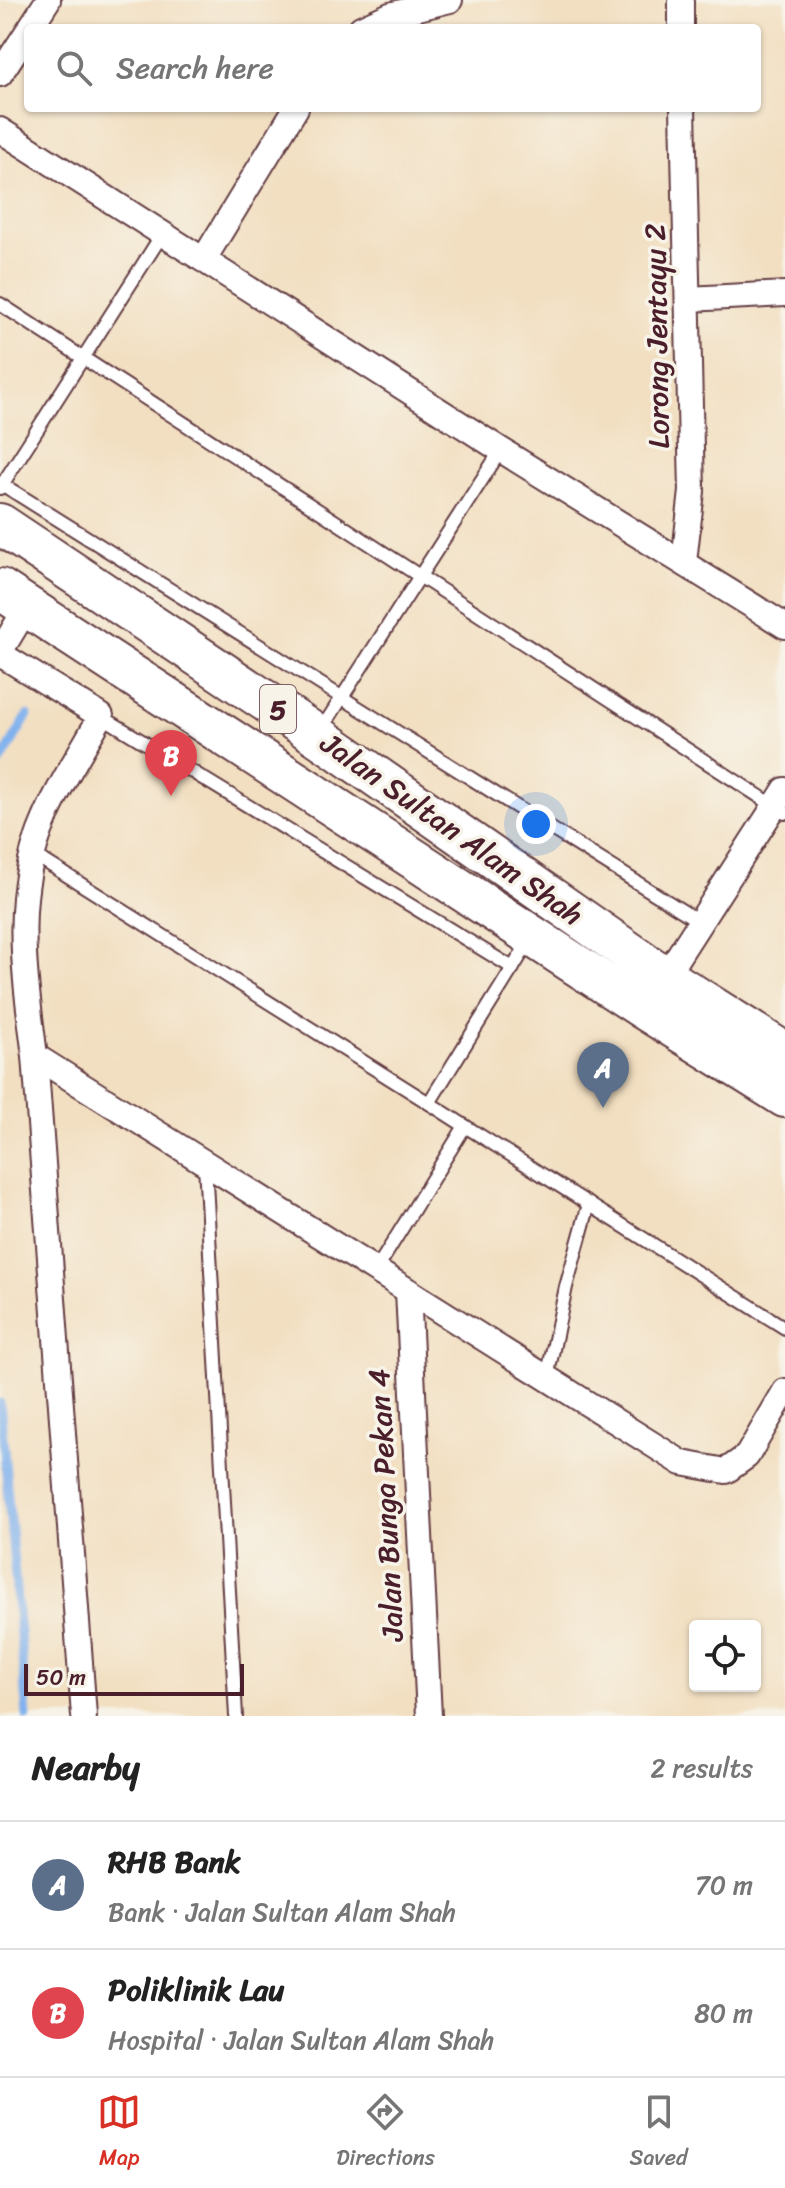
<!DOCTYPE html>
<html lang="en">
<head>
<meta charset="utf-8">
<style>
  body { margin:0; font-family:Sriracha,sans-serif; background:#f6f6f6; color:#222 }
  .controls { position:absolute; right:24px; bottom:24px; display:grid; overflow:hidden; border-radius:8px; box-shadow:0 2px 6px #0004 }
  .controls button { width:72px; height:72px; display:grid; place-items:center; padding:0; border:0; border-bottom:2px solid #e0e0e0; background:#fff; color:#222; font:40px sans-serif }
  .scale { position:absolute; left:24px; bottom:20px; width:220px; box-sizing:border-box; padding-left:8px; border:4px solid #4a1f2b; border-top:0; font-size:22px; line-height:28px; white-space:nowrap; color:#4a1f2b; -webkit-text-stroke:6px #f7f3e8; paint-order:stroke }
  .you { position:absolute; left:536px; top:824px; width:28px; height:28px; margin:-20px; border:6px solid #fff; border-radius:50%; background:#1a73e8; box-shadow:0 0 0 12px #1a73e833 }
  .badge { display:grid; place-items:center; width:52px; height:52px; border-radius:50%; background:#d93025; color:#fff; font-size:26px; font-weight:700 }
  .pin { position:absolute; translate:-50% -66px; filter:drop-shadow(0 2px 4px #0008) }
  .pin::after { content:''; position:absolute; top:42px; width:28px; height:24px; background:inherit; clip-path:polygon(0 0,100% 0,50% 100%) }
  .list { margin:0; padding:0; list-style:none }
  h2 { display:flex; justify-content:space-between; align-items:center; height:104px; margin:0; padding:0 32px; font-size:34px }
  h2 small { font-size:26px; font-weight:400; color:#767676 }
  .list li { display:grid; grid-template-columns:52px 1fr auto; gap:24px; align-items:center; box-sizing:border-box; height:128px; padding:0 32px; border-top:2px solid #e0e0e0 }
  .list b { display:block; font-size:30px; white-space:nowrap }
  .list p { margin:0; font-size:26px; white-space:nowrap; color:#767676 }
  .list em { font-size:26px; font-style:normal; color:#767676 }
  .icon { flex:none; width:44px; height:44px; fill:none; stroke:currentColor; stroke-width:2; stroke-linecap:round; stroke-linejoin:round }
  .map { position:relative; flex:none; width:785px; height:1716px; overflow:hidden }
  .search { position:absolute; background:#fff; box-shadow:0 2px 6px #0004; left:24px; right:24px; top:24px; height:88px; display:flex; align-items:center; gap:20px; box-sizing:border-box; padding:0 28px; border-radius:8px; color:#767676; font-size:30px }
  .sheet { height:360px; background:#fff }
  nav { display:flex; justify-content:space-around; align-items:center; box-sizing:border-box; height:112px; border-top:2px solid #e0e0e0; background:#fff; font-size:22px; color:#767676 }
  nav a { display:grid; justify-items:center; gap:4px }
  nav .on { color:#d93025 }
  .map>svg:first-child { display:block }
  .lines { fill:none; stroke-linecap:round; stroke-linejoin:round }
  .stream { stroke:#82b2ed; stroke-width:9 }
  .service-casing { stroke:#633c42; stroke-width:16 }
  .minor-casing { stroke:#633c42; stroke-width:28 }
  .trunk-casing { stroke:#633c42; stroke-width:44 }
  .service { stroke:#fff; stroke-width:12 }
  .minor { stroke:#fff; stroke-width:24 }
  .trunk { stroke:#fff; stroke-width:40 }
  .labels { text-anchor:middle; stroke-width:7; stroke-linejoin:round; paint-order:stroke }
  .shield { fill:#f7f3e8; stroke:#7e5f64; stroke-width:2 }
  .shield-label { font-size:28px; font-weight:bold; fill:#4a1f2b }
  .street-label { font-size:30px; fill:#4a1f2b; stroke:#f7f3e8 }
</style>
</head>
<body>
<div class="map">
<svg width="785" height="1716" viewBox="0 0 785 1716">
  <rect width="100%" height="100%" fill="#f7f3e8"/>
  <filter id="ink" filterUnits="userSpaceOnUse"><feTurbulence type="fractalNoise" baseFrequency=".0125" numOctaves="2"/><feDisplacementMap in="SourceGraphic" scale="16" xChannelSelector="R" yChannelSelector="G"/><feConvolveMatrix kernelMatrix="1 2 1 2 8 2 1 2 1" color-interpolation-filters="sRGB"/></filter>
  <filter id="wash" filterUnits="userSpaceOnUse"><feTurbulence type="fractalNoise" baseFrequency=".006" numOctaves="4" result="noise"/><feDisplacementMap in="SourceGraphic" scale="32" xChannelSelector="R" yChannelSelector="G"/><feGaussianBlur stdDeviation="1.8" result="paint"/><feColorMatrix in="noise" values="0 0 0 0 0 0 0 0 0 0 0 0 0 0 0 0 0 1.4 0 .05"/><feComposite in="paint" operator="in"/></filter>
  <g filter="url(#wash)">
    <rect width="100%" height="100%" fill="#f2dfc1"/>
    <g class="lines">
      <!-- stream -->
      <g class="stream">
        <path d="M0 763 28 715"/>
        <path d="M0 1403 27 1716"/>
      </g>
    </g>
  </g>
  <g filter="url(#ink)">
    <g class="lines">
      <defs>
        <g id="service">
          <path d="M0 304 785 813"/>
          <path d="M0 483 700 922"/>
          <path d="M0 488 163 233"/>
          <path d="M101 716 513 968"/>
          <path d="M321 730 501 450"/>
          <path d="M33 854 429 1103"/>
          <path d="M465 1126 785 1328"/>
          <path d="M205 1164 236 1716"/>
          <path d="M376 1270 465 1126 429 1103 530 940"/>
          <path d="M547 1378 566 1287 589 1204"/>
        </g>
        <g id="minor">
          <path d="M681 0V28"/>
          <path d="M30 28 48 0"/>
          <path d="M361 28 390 15 450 0"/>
          <path d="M0 74 28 31"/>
          <path d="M683 108 692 491 684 562"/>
          <path d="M0 130 501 450 785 626"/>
          <path d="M204 259 296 108"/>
          <path d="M688 299 785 294"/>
          <path d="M0 652 27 607"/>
          <path d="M0 654 101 716C83 749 60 783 45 819 11 895 25 977 35 1056L84 1716"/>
          <path d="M659 986 785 790"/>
          <path d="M35 1056 682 1463 726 1471 747 1456 785 1391"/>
          <path d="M408 1291 429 1716"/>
        </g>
        <g id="trunk">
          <path d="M0 524 318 736 665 977 785 1053"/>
          <path d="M0 589 644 1009 785 1097"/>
        </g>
      </defs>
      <!-- service casing -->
      <use href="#service" class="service-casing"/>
      <!-- minor casing -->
      <use href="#minor" class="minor-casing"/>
      <!-- trunk casing -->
      <use href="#trunk" class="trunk-casing"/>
      <!-- service -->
      <use href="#service" class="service"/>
      <!-- minor -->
      <use href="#minor" class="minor"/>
      <!-- trunk -->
      <use href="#trunk" class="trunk"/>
    </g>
  </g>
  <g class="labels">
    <!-- shield labels -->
    <rect class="shield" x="260" y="685" width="36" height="48" rx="6"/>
    <g class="shield-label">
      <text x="278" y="719">5</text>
    </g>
    <!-- street labels -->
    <g class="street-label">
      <text transform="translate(657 336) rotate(-91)" y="10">Lorong Jentayu 2</text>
      <text transform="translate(452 829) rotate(35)" y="10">Jalan Sultan Alam Shah</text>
      <text transform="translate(386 1505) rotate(-93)" y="10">Jalan Bunga Pekan 4</text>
    </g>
  </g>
</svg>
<div class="controls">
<button><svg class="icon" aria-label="locate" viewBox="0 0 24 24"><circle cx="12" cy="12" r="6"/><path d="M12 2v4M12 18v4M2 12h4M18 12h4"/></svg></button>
</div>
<div class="scale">50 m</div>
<div class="you"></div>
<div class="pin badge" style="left:603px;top:1108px;background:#5c6f8a">A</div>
<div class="pin badge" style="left:171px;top:796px;background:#e0444e">B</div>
<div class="search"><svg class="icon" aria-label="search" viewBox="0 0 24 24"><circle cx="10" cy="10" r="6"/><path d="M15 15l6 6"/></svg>Search here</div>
</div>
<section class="sheet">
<h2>Nearby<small>2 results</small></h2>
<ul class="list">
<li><span class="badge" style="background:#5c6f8a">A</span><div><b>RHB Bank</b><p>Bank · Jalan Sultan Alam Shah</p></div><em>70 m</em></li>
<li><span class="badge" style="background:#e0444e">B</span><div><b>Poliklinik Lau</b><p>Hospital · Jalan Sultan Alam Shah</p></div><em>80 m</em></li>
</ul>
</section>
<nav>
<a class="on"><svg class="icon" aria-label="map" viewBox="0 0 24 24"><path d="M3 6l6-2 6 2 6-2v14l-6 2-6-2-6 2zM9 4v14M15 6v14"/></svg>Map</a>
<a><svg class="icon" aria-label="directions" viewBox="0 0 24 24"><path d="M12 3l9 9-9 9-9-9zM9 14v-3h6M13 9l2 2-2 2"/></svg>Directions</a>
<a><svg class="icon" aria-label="saved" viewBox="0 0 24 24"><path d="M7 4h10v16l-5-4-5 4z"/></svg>Saved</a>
</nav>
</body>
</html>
